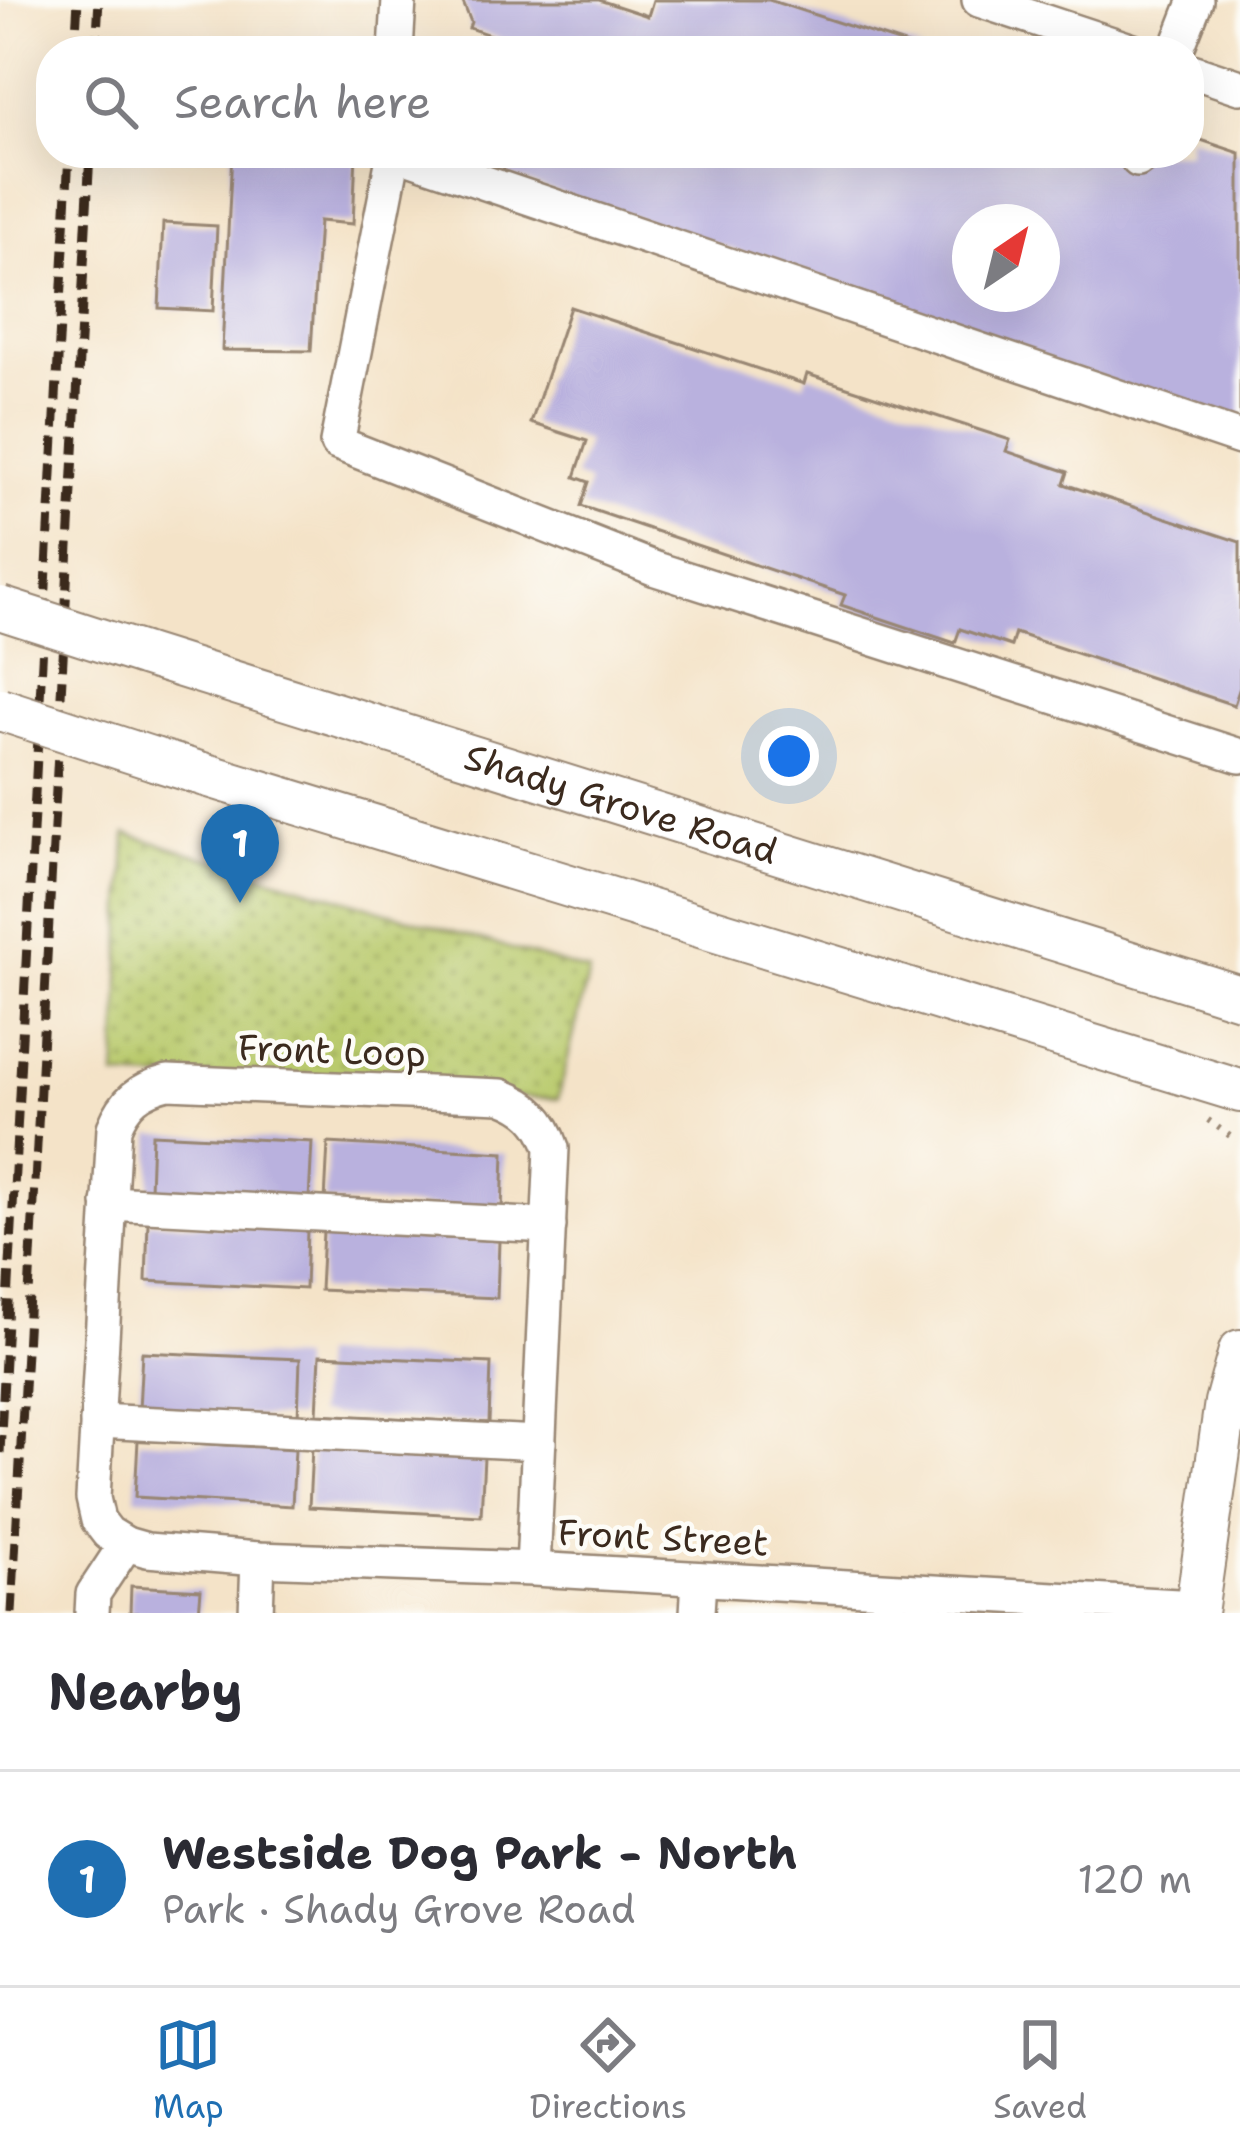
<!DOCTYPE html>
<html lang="en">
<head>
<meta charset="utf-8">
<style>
  body { margin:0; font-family:"Shantell Sans",sans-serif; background:#f7f7f7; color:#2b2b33 }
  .compass { position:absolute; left:952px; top:204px; width:108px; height:108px; border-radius:50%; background:#fff; box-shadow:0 12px 48px #0002; rotate:35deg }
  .you { position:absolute; left:789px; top:756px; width:42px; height:42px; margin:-30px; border:9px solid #fff; border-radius:50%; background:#1a73e8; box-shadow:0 0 0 18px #1a73e833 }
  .badge { display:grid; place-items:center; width:78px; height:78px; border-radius:50%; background:#1f6fb2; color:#fff; font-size:39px; font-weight:700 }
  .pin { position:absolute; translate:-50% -99px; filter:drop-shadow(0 3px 6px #0008) }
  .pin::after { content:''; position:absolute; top:63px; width:42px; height:36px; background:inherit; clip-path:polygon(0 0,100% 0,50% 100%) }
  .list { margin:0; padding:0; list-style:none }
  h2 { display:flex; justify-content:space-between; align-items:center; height:156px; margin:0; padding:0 48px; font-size:51px }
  h2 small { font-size:39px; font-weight:400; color:#7c7c81 }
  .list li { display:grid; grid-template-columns:78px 1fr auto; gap:36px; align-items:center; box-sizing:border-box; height:216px; padding:0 48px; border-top:3px solid #e1e1e2 }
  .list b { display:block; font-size:45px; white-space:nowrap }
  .list p { margin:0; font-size:39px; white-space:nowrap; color:#7c7c81 }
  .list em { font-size:39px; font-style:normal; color:#7c7c81 }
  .icon { flex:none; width:66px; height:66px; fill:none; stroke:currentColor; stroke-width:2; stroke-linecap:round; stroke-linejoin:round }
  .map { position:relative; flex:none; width:1240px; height:1613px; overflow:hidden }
  .search { position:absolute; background:#fff; box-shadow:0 12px 48px #0002; left:36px; right:36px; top:36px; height:132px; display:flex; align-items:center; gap:30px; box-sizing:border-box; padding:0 42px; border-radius:48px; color:#7c7c81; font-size:45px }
  .sheet { height:372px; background:#fff }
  nav { display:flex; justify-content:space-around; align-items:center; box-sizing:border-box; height:168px; border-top:3px solid #e1e1e2; background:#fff; font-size:33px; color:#7c7c81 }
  nav a { display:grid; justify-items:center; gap:6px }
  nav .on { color:#1f6fb2 }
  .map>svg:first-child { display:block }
  .grass { fill:url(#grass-dots); stroke:#7a7a46; stroke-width:3 }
  .building { fill:#b9b1de; fill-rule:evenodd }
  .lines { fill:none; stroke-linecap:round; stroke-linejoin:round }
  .minor-casing { stroke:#988673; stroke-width:38 }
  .major-casing { stroke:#988673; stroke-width:46 }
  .path { stroke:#988673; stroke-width:6; stroke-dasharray:3 9; stroke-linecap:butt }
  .minor { stroke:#fff; stroke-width:33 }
  .major { stroke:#fff; stroke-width:42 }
  .rail { stroke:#3b2a1e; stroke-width:9; stroke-dasharray:18 9; stroke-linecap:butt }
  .major-bridge-casing { stroke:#988673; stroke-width:46; stroke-linecap:butt }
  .major-bridge { stroke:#fff; stroke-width:42 }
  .labels { text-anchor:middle; stroke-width:9; stroke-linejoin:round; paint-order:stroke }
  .street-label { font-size:36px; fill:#3b2a1e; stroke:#fdfcf7 }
</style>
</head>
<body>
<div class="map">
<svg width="1240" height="1613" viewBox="0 0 1240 1613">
  <defs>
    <pattern id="grass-dots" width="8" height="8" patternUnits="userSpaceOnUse" patternTransform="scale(3)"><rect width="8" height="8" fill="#b9ca6d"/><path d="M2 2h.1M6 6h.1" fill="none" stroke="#98a459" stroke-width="1.8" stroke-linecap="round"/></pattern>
  </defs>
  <rect width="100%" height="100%" fill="#fdfcf7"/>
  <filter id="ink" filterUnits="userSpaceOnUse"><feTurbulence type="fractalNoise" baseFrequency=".00833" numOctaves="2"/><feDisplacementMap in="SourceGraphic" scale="24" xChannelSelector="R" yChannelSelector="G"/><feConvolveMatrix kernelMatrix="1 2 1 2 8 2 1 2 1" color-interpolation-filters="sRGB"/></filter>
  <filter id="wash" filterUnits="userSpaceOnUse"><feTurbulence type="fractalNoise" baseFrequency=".004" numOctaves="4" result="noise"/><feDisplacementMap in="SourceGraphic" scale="48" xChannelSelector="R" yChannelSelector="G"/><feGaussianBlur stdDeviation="2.7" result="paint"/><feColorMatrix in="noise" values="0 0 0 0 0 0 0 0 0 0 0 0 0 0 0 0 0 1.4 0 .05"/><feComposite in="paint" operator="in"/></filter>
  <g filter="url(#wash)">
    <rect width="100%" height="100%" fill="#f4e3c8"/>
    <!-- grass -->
    <path class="grass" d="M126 834 589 972 558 1099 116 1077Z"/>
    <g id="blocks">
      <!-- building -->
      <g class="building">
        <path d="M462 0H599L648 16 653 0H769L923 50 537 51 469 28 471 22Z"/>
        <path d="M1189 136 1240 153V427L898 314 901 305 502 174 508 153H1189ZM970 222H1042V294H970Z"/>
        <path d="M232 153H356L353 224 319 221 311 351 222 350Z"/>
        <path d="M163 223 217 226 213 311 159 308Z"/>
        <path d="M570 307 804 384 807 374 1010 440 1006 451 1068 472 1064 484 1240 542V687L1234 705 1015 633 1011 646 960 629 955 643 841 605 845 595 581 506 589 482 575 477 587 441 531 423Z"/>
        <path d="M152 1134 312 1142 309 1200 150 1191Z"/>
        <path d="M328 1143 504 1153 502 1211 325 1201Z"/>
        <path d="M148 1222 307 1230 305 1289 146 1281Z"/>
        <path d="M323 1231 499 1241 497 1298 320 1290Z"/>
        <path d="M142 1352 300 1359 298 1418 139 1410Z"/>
        <path d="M320 1355 491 1363 489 1423 317 1414Z"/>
        <path d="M138 1440 295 1449 292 1506 135 1497Z"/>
        <path d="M312 1448 484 1457 481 1516 309 1507Z"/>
        <path d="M131 1586 201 1590 199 1613H130Z"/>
      </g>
    </g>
  </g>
  <g filter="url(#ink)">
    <use href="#blocks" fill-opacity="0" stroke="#988673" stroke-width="3"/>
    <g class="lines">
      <defs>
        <g id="minor">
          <path d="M979 0 1133 51"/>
          <path d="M396 51 399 0"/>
          <path d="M1176 51 1196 0"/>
          <path d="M1189 70 1240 87"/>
          <path d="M394 153 337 443 656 569 1240 756"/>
          <path d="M397 153 1240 438"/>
          <path d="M1138 160 1141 153"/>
          <path d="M109 1203 549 1226"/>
          <path d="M97 1421 539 1443"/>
          <path d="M533 1569 552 1148C543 1120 529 1106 501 1096L168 1082C139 1089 125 1101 114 1128L93 1498 98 1520 108 1533 126 1544 147 1550 258 1559 533 1569 1196 1607"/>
          <path d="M92 1613 93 1594 126 1544"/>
          <path d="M256 1613 258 1559"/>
          <path d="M697 1613 699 1579"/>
        </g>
        <g id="major">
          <path id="s1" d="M143 654 1240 997"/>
          <path d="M157 760 1240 1091"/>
          <path d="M1196 1613 1226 1402 1240 1351"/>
        </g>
      </defs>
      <!-- minor casing -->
      <use href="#minor" class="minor-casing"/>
      <!-- major casing -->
      <use href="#major" class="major-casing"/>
      <!-- path -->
      <path class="path" d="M1208 1120 1230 1136"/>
      <!-- minor -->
      <use href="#minor" class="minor"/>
      <!-- major -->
      <use href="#major" class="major"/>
      <!-- rail -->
      <g class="rail">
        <path d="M75 51 78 0"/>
        <path d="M96 51 99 0"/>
        <path d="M0 1453 69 153"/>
        <path d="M12 1613 90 153"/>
      </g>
      <defs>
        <g id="major-bridge">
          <path d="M0 608 143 654"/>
          <path d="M0 709 157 760"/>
        </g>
      </defs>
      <!-- major-bridge casing -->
      <use href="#major-bridge" class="major-bridge-casing"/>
      <!-- major-bridge -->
      <use href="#major-bridge" class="major-bridge"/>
    </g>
  </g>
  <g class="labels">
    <!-- street labels -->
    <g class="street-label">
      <text dy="13" stroke="none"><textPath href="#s1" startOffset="501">Shady Grove Road</textPath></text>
      <text transform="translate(332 1050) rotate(2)" y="13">Front Loop</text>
      <text transform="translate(663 1537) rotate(3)" y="13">Front Street</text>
    </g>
  </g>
</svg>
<svg class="compass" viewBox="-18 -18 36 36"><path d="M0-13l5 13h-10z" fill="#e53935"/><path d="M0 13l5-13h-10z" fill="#7c7c81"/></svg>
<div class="you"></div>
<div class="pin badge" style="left:240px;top:903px">1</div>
<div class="search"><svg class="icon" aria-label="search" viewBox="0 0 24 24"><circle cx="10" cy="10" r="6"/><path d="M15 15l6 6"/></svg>Search here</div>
</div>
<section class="sheet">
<h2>Nearby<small></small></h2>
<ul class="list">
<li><span class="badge">1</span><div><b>Westside Dog Park - North</b><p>Park · Shady Grove Road</p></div><em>120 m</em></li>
</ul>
</section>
<nav>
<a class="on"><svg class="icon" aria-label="map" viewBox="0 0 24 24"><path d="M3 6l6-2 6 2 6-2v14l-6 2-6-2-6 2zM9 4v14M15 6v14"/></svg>Map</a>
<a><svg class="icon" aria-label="directions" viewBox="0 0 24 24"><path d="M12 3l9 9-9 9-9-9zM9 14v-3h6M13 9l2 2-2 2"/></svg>Directions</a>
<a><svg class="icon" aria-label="saved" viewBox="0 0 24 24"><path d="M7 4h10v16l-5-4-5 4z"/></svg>Saved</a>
</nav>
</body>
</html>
